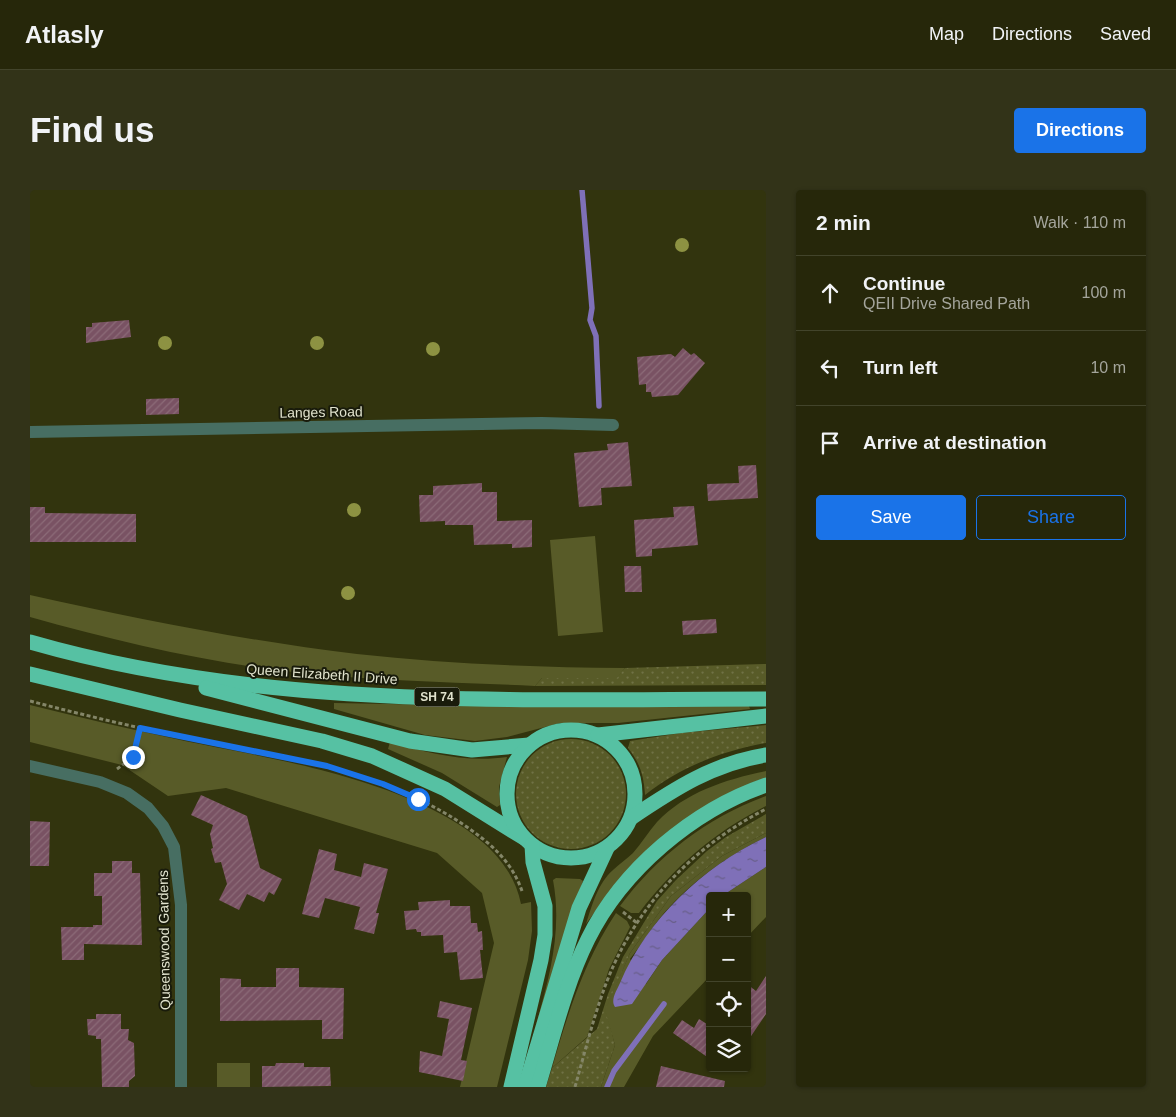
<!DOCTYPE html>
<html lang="en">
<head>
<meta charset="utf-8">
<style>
  body { margin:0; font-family:Helvetica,sans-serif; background:#323318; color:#f1f3f6 }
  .controls { position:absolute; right:15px; bottom:15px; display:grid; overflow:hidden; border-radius:5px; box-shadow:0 1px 4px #0004 }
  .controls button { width:45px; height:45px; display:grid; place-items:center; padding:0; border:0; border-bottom:1px solid #42442b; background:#26270a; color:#f1f3f6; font:25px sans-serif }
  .stop { position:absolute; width:15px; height:15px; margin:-11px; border:4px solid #1a73e8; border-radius:50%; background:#fff }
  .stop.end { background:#1a73e8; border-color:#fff; box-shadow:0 1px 5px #0008 }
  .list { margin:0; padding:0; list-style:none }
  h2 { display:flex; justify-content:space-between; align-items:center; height:65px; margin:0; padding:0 20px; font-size:21px }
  h2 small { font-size:16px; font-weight:400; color:#a4a59c }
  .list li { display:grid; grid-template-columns:32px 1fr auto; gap:15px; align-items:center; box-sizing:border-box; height:75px; padding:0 20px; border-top:1px solid #42442b }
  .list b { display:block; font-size:19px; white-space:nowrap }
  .list p { margin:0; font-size:16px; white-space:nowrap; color:#a4a59c }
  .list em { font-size:16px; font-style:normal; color:#a4a59c }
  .actions { display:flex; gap:10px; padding:15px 20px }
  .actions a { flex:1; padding:11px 0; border:1px solid #1a73e8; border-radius:5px; text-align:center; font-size:18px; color:#1a73e8 }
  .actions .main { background:#1a73e8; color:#fff }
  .icon { flex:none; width:28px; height:28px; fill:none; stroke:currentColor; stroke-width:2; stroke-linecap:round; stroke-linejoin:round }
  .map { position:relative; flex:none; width:736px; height:897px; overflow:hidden; border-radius:5px }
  header { display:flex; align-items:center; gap:30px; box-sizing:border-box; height:70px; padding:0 25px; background:#26270a; border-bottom:1px solid #42442b }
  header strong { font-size:24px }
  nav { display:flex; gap:28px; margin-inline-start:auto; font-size:18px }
  .intro { display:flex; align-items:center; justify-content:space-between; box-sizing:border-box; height:120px; padding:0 30px }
  h1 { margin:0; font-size:35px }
  .button { padding:12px 22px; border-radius:5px; background:#1a73e8; color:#fff; font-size:18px; font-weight:700 }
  main { display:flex; gap:30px; padding:0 30px }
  aside { flex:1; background:#26270a; border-radius:5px; box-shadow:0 1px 4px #0004 }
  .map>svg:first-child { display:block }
  .grass { fill:url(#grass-dots) }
  .garden { fill:#585b28 }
  .water { fill:url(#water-ripples) }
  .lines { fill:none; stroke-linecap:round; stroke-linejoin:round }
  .stream { stroke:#7f70b8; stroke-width:5.5 }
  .building { fill:url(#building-hatch) }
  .path { stroke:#848668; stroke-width:3; stroke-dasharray:4 2.5; stroke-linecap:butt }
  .street { stroke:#476e62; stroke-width:12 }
  .highway { stroke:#56c1a3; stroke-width:15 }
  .tree { fill:#8d9242 }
  .route { stroke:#1a73e8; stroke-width:6 }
  .labels { text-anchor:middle; stroke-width:4; stroke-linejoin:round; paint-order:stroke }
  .shield { fill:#191b0b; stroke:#a4a693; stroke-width:1 }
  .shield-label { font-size:12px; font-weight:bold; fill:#e0e2cd }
  .street-label { font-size:14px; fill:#e0e2cd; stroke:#191b0b }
</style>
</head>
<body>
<header>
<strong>Atlasly</strong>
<nav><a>Map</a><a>Directions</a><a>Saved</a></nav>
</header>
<div class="intro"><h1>Find us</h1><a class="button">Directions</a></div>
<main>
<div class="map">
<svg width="736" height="897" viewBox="0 0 736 897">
  <defs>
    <pattern id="grass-dots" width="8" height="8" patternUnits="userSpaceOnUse" patternTransform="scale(1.25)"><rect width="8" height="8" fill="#585b28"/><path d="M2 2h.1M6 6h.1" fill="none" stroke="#707246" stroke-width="1.8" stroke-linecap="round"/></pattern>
    <pattern id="water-ripples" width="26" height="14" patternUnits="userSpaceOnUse" patternTransform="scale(1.25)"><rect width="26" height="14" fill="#7f70b8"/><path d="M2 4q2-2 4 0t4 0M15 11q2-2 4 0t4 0" fill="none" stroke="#675e87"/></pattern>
    <pattern id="building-hatch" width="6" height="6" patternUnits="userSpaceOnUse" patternTransform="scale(1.25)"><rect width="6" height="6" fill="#795263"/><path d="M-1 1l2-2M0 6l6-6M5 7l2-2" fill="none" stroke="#8c6b78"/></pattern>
  </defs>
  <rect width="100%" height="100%" fill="#32340e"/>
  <!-- grass -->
  <g class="grass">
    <path d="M736 474V495L505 496 512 488H586L595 478Z"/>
    <path d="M736 535V553C692 561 650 577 615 605 614 586 610 573 598 558L600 551 651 543Z"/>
    <circle cx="541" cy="604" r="55"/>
    <path d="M736 624V643L692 666 641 706 600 763 576 820 585 855 571 897H516L522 878 567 839 578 804 593 767 627 711 646 690 677 661 696 647Z"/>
  </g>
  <!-- garden -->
  <g class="garden">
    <path d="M565 346 573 442 528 446 520 350Z"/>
    <path d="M0 405C108 429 217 451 327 464 416 474 506 477 595 478L587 488H512L505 496C424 492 343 491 263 482 174 472 86 451 0 427Z"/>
    <path d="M304 513 468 516H719L720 519 588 533H530L477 547 445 551 395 545 304 519Z"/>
    <path d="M0 515C52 528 103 540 155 551 247 570 470 602 491 714L501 712 502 741 498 770 467 897H430L464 753 452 703 407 663 196 598 138 606 92 575 0 552Z"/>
    <path d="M360 552C399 563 436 573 477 567L469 597 470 615 467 617 412 583 358 559Z"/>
    <path d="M736 581V588L718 594 570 715 556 734C562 715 568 693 583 680 589 674 597 669 603 663 612 653 618 642 627 632 655 602 697 589 736 581Z"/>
    <path d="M736 606V616C684 642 644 677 609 723H601L590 716C627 666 678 627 736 606Z"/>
    <path d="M736 643V647C698 665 662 691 634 723 622 737 612 754 600 769L616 794 632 770 680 718V786L623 846 594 897H571L585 855 575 820 600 763 641 706 692 666Z"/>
    <path d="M736 677V727L717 747V706H692Z"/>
    <path d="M526 688 550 689 553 691 504 842C518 792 533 743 523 690Z"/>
    <path d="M586 723 597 731 600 737 579 779 557 847 522 878C538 823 554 771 586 723Z"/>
    <rect x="187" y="873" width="33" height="24"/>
  </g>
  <!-- water -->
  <path class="water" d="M736 647V677L692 706H680V718L632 770 602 814 585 817C580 810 587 800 590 793 617 729 674 676 736 647Z"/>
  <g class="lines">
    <!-- stream -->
    <g class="stream">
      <path d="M552 0 562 118 560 130 566 146 569 216"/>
      <path d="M577 897 584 881 634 814"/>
    </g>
  </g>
  <!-- building -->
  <g class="building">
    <path d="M99 130 101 147 56 153V137H62V133Z"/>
    <path d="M653 158 661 165 664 163 675 173 648 205 622 207 621 202H616V194L609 195 607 167 641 164 645 167Z"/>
    <path d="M149 208V224L116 225V209Z"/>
    <path d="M598 252 602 296 571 298 572 315 549 317 544 263 578 260 577 254Z"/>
    <path d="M726 275 728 308 678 311 677 294 709 293 708 276Z"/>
    <path d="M452 293V302H467V331L502 330V357L482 358V354L444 355 443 335H415V331L390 332 389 305H403V296Z"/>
    <path d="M664 316 668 355 622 359V366L606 367 604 330 644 327 643 317Z"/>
    <path d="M0 317H15V323L106 324V352H0Z"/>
    <path d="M594 376H611L612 402H595Z"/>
    <path d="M686 429 687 443 653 445 652 431Z"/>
    <path d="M171 605 217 626 230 678 252 689 244 705 239 702 234 712 217 704 209 720 189 710 197 694 191 672 185 673 181 659 183 658 180 644 183 635 161 625Z"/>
    <path d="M0 631 20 632 19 676H0Z"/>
    <path d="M289 659 307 664 304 680 331 687 334 673 358 679 346 723H349L344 744 324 739 330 717 295 708 289 728 272 724Z"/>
    <path d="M82 671H102V683H110L112 755 54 754V770H32L31 737H63V735H72V706H64V683H82Z"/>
    <path d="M420 710V716H440L441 733H447L448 742 452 741 453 760H450L453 788 430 790 427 762 414 763 413 745 391 746V742H387L386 739 376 740 374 721 389 720 388 712Z"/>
    <path d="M246 778H269V797L314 798 313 849H292V830L190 831V788L211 789V797H246Z"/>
    <path d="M736 786V824L717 852V794L726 801Z"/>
    <path d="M410 811 442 818 431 870 437 871 433 891 389 882 390 861 412 866 419 829 407 827Z"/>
    <path d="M66 824H91V839H99L98 850 104 853 105 886 99 891V897H72L71 849H66V846L58 845 57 829H66Z"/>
    <path d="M669 829 680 836V869L643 843 652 830 664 838Z"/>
    <path d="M246 873H274V877H300L301 896 232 897V876H245Z"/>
    <path d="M631 876 695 891 694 897H626Z"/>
  </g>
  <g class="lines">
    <!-- path -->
    <g class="path">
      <path d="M0 511C53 525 108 538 162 549 256 568 352 580 434 635 460 653 481 670 492 701"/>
      <path d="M87 579 103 567 111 538"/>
      <path d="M593 722 607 733"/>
      <path d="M545 897C554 865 562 833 573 802 601 721 660 658 736 619"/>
    </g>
    <!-- street -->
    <g class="street">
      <path d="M0 242 512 233 583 235"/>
      <path d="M0 576 70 592 97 603 118 618 133 636 144 657 151 715V897"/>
    </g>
    <!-- highway -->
    <g class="highway">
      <path d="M0 452C239 521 490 509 736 509"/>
      <path d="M0 484 150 520 292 551 342 566 415 599 494 648"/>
      <path d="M176 498 380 551 442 560 499 555"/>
      <circle cx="541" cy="604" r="64"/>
      <path d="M568 545 736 526"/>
      <path d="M601 628C644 599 684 573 736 565"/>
      <path d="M481 897 511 770 515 745V716L503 672 502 655"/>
      <path d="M495 897 549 718 577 658"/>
      <path d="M508 897C523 848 535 795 558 749 592 680 663 620 736 595"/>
    </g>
  </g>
  <!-- trees -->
  <g class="tree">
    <circle cx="652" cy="55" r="7"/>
    <circle cx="135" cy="153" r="7"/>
    <circle cx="287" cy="153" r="7"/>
    <circle cx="403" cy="159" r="7"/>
    <circle cx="324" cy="320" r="7"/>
    <circle cx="318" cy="403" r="7"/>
  </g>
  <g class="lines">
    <!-- route -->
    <path class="route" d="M103 567 110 538 297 576 353 594 388 609"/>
  </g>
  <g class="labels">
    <!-- shield labels -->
    <rect class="shield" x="384.5" y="497.5" width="45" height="19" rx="4"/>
    <g class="shield-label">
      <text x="407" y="511">SH 74</text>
    </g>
    <!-- street labels -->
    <g class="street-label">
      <text transform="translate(291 222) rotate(-1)" y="5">Langes Road</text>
      <text transform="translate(292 484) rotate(4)" y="5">Queen Elizabeth II Drive</text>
      <text transform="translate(134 750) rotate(-91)" y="5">Queenswood Gardens</text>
    </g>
  </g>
</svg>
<div class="controls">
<button>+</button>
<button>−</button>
<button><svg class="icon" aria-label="locate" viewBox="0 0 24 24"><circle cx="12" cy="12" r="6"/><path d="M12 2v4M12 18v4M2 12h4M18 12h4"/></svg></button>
<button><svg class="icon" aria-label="layers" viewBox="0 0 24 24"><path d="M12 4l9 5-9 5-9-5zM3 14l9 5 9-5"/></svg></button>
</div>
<div class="stop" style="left:388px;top:609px"></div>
<div class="stop end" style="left:103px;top:567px"></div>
</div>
<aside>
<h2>2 min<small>Walk · 110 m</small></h2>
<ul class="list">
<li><svg class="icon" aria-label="ahead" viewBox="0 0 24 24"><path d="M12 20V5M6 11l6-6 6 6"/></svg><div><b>Continue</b><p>QEII Drive Shared Path</p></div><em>100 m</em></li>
<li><svg class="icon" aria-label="left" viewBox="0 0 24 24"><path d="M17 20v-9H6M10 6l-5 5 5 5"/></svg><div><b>Turn left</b></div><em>10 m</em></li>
<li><svg class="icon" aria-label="arrive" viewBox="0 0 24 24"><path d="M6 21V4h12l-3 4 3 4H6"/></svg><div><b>Arrive at destination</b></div></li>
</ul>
<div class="actions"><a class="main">Save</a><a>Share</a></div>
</aside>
</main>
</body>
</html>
